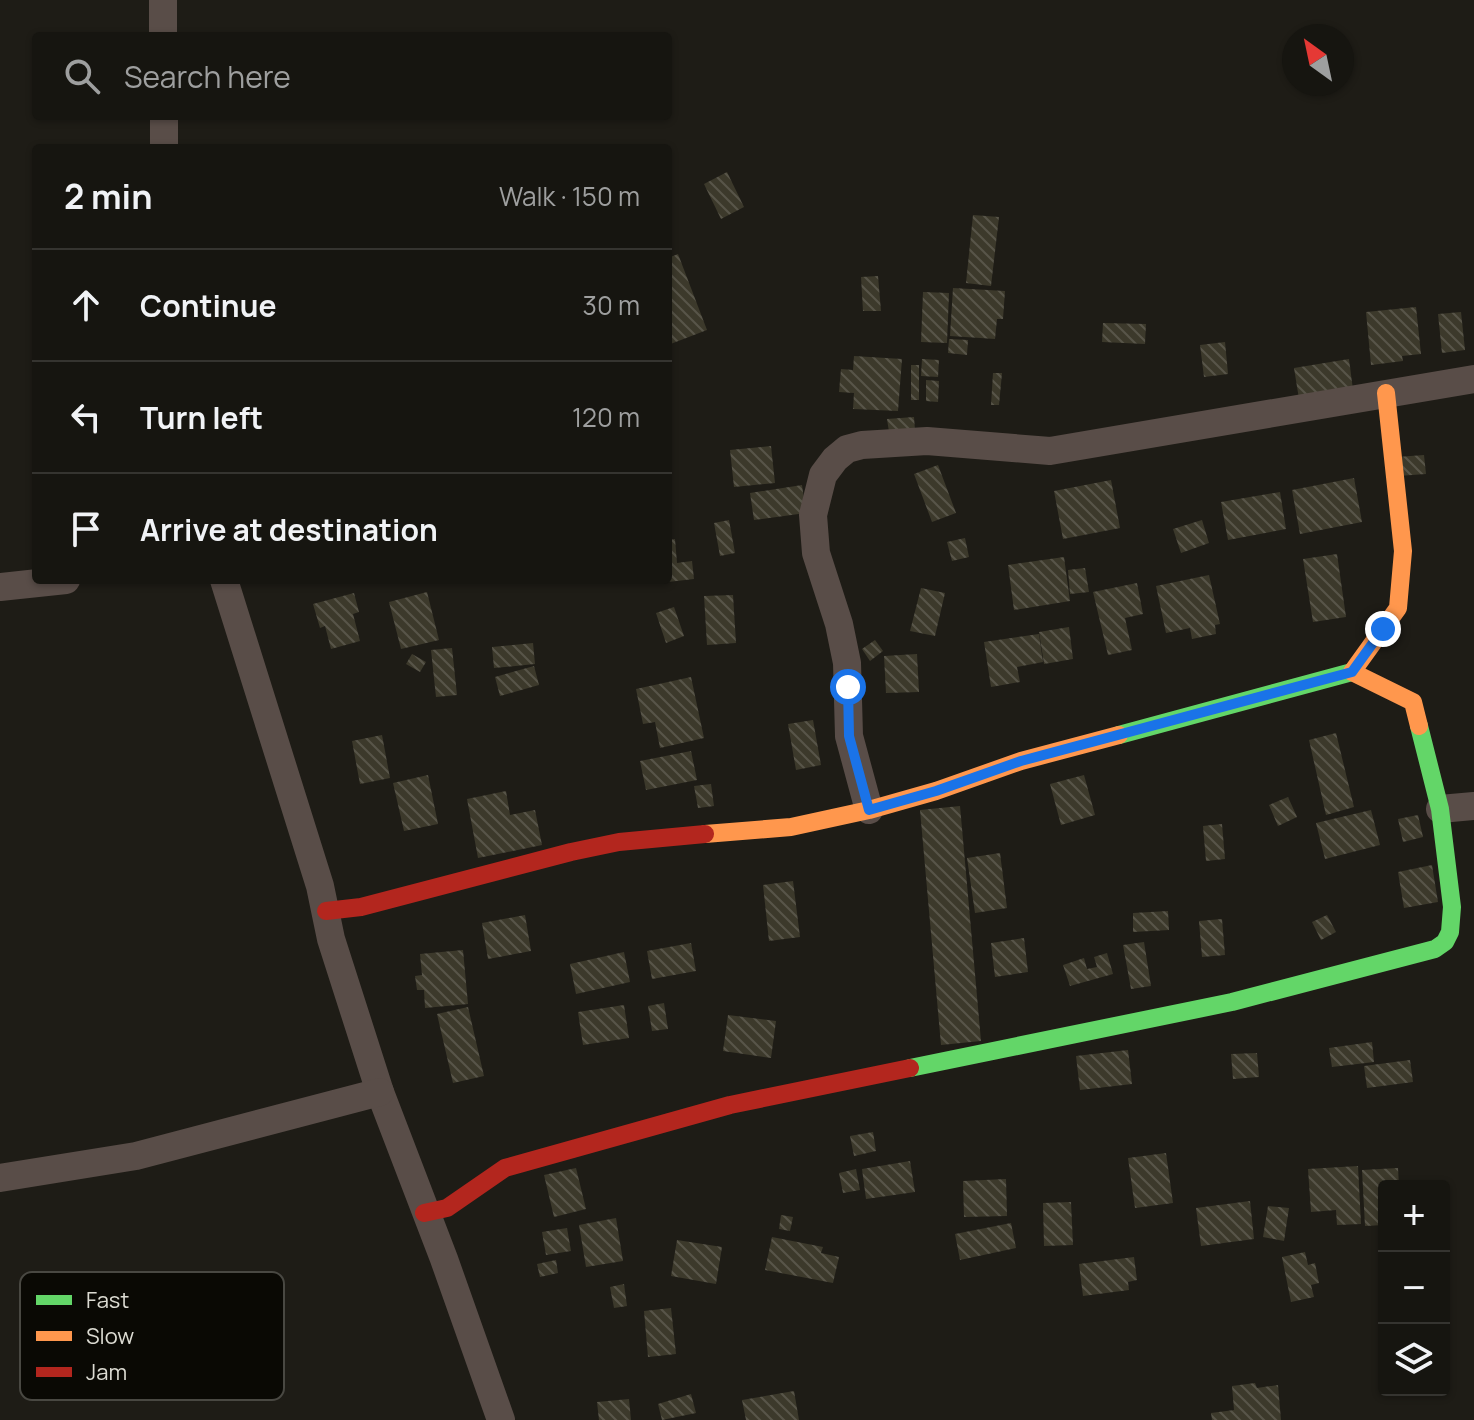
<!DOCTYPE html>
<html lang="en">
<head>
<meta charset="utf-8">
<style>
  body { margin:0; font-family:Manrope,sans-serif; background:#1f1e19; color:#f1f3f6 }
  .controls { position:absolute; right:24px; bottom:24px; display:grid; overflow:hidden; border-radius:8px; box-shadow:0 2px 6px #0004 }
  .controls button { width:72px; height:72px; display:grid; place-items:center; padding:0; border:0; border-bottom:2px solid #353430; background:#161510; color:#f1f3f6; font:40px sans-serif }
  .compass { position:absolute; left:1282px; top:24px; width:72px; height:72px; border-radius:50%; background:#161510; box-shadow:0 2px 6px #0004; rotate:327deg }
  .stop { position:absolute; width:24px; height:24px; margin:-18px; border:6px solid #1a73e8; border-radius:50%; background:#fff }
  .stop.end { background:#1a73e8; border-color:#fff; box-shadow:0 2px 8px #0008 }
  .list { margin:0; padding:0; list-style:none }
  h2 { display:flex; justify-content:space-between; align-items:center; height:104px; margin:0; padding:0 32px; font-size:34px }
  h2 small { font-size:26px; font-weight:400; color:#9e9f9f }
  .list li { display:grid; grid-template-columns:52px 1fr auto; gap:24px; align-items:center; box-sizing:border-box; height:112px; padding:0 32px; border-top:2px solid #353430 }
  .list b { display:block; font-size:30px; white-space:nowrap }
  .list em { font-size:26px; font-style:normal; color:#9e9f9f }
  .icon { flex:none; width:44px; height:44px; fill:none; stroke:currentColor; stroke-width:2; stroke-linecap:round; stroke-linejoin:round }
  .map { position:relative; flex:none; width:1474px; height:1420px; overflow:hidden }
  .search { position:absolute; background:#161510; box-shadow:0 2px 6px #0004; left:32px; top:32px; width:640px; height:88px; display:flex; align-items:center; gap:20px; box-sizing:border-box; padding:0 28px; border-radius:8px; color:#9e9f9f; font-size:30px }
  .panel { position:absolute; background:#161510; box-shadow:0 2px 6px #0004; left:32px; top:144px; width:640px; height:440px; border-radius:8px }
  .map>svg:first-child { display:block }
  .building { fill:url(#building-back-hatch) }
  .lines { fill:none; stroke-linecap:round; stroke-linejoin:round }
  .street { stroke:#594d48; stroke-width:28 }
  .fast { stroke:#63d668; stroke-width:18 }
  .slow { stroke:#ff974d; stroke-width:18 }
  .jam { stroke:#b3261e; stroke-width:18 }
  .route { stroke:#1a73e8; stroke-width:10 }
  .key { fill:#0a0904; stroke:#494842; stroke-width:2 }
  .key-label { font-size:22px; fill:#dcdbd2 }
</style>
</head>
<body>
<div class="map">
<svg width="1474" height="1420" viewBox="0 0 1474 1420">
  <defs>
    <pattern id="building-back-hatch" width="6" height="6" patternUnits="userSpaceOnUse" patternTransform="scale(2)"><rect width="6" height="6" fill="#3c392b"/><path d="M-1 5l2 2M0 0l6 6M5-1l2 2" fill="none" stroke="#585549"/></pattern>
  </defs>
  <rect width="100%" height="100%" fill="#1e1c16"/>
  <!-- building -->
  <g class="building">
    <path d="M727 172 744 207 721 219 704 184Z"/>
    <path d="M973 215 999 217 991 286 966 283Z"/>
    <path d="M678 254 707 330 668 345V258Z"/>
    <path d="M878 276 881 311H863L861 277Z"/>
    <path d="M953 288 1005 291 1003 319H997L995 339 950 336Z"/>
    <path d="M923 292 949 293 947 343 921 342Z"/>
    <path d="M1416 307 1421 354 1402 356 1403 361 1371 365 1366 312Z"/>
    <path d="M1461 312 1465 350 1442 353 1438 314Z"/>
    <path d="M1103 323 1146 324 1145 344 1102 342Z"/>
    <path d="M949 339 968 340 967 355 948 353Z"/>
    <path d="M1225 342 1228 374 1204 377 1200 345Z"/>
    <path d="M854 356 902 359 898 411 853 409 854 393 839 392 841 369 853 370Z"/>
    <path d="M922 359 939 360 938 377 921 376Z"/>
    <path d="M1349 359 1353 390 1299 399 1294 368Z"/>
    <rect x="911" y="365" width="8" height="35"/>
    <path d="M993 373H1002L999 405H991Z"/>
    <path d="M926 380 939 381 938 402 926 401Z"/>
    <path d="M914 417 915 430 889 432 887 419Z"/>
    <path d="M771 446 775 483 734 487 730 450Z"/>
    <path d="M1424 455 1426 474 1398 476 1397 457Z"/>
    <path d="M938 465 956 513 932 522 914 474Z"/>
    <path d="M1354 478 1362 522 1300 534 1292 490Z"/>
    <path d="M1111 480 1120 528 1063 539 1054 491Z"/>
    <path d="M802 485 806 513 754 520 750 493Z"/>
    <path d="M1280 492 1286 529 1228 540 1221 502Z"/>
    <path d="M729 520 735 553 720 556 714 523Z"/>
    <path d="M1202 520 1209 543 1181 553 1173 529Z"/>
    <path d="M965 538 969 557 952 561 947 542Z"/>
    <path d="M675 539 677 563 692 561 694 579 668 582V540Z"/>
    <path d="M1337 554 1346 617 1313 622 1303 559Z"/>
    <path d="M1064 557 1070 601 1014 610 1008 565Z"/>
    <path d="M1085 568 1089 592 1070 594 1068 570Z"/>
    <path d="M1209 575 1220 624 1215 625 1216 634 1192 639 1190 628 1166 633 1156 586Z"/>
    <path d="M1137 583 1143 614 1125 618 1132 650 1108 655 1093 592Z"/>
    <path d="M921 588 945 593 935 636 910 631Z"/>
    <path d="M427 592 439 640 401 649 389 602Z"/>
    <path d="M354 593 359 612 353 614 360 641 331 649 325 626 320 628 313 604Z"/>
    <path d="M733 595 736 643 707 645 704 596Z"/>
    <path d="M674 607 684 636 666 643 656 613Z"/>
    <path d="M1069 627 1073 659 1044 664 1039 632Z"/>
    <path d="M1039 634 1043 662 1017 667 1020 682 991 687 984 642Z"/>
    <path d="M875 640 883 651 870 661 862 649Z"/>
    <path d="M533 643 535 664 494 668 492 647Z"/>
    <path d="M452 648 457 695 436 697 431 650Z"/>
    <path d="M412 654 426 662 420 672 406 664Z"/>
    <path d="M917 654 919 692 886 693 884 656Z"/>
    <path d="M534 666 539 685 500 696 495 677Z"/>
    <path d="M691 677 704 738 660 748 655 722 643 724 636 689Z"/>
    <path d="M813 720 821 765 796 770 788 724Z"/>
    <path d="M1336 733 1354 807 1326 815 1309 740Z"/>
    <path d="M382 735 390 778 360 784 352 741Z"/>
    <path d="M691 751 697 780 646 790 640 761Z"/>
    <path d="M428 775 438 824 404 831 393 783Z"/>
    <path d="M1084 775 1095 815 1061 825 1050 784Z"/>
    <path d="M711 784 714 806 698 808 694 786Z"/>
    <path d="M506 791 510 815 535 810 542 845 478 858 467 799Z"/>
    <path d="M1288 797 1297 817 1278 826 1269 805Z"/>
    <path d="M960 806 981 1041 941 1045 920 810Z"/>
    <path d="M1371 810 1380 845 1325 859 1316 823Z"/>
    <path d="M1418 815 1423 837 1403 842 1398 819Z"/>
    <path d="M1222 824 1225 859 1206 861 1203 826Z"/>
    <path d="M1000 853 1007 908 975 913 967 858Z"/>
    <path d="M1432 865 1438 902 1404 908 1398 872Z"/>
    <path d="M793 881 800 937 769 941 763 885Z"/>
    <path d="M1168 911 1169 930 1133 932V913Z"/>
    <path d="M525 915 531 951 488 959 482 923Z"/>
    <path d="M1327 915 1336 932 1321 940 1312 922Z"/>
    <path d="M1222 919 1225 955 1202 957 1199 921Z"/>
    <path d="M1024 938 1028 972 995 977 991 943Z"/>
    <path d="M1144 942 1151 986 1131 989 1123 945Z"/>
    <path d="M691 943 696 971 652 979 647 951Z"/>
    <path d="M463 950 468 1004 425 1008 424 990H417L415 976 422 975 420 954Z"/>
    <path d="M624 952 630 982 576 994 570 964Z"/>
    <path d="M1107 953 1113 974 1070 986 1063 965 1084 958 1087 969 1097 967 1094 957Z"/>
    <path d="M664 1003 668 1029 652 1031 648 1006Z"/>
    <path d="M624 1005 629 1038 583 1045 578 1012Z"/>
    <path d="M468 1007 484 1076 453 1083 437 1014Z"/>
    <path d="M728 1015 776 1021 771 1058 723 1051Z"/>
    <path d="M1372 1042 1374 1062 1332 1067 1329 1048Z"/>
    <path d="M1128 1050 1132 1084 1080 1090 1076 1056Z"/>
    <path d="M1257 1053 1259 1077 1233 1079 1231 1054Z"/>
    <path d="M1410 1060 1413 1082 1367 1088 1364 1066Z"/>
    <path d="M873 1132 876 1151 854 1156 850 1136Z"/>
    <path d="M1166 1153 1173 1203 1135 1208 1128 1158Z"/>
    <path d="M910 1161 915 1192 866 1199 862 1169Z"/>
    <path d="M1358 1166 1361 1224 1337 1225 1336 1210 1311 1212 1308 1169Z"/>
    <path d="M576 1168 586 1209 554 1217 544 1175Z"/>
    <path d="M1398 1168 1399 1186H1384V1225L1365 1226 1362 1170Z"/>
    <path d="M856 1169 860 1190 843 1193 839 1173Z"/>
    <path d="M1006 1179 1007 1216 964 1217 963 1181Z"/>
    <path d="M1250 1201 1254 1239 1201 1246 1196 1208Z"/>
    <path d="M1071 1202 1073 1245 1044 1246 1043 1203Z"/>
    <path d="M1268 1206 1289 1208 1284 1241 1263 1237Z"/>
    <path d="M781 1215 793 1217 790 1231 779 1229Z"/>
    <path d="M616 1218 623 1261 586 1267 579 1225Z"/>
    <path d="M1011 1223 1016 1248 960 1260 955 1234Z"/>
    <path d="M567 1228 571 1251 546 1255 542 1232Z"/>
    <path d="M772 1237 823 1247 821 1253 839 1257 833 1283 765 1270Z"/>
    <path d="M677 1240 722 1247 716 1284 671 1276Z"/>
    <path d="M1305 1252 1308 1265 1315 1263 1319 1283 1311 1285 1314 1297 1291 1302 1282 1257Z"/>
    <path d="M1134 1257 1137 1280 1128 1282 1129 1290 1083 1296 1079 1264Z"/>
    <path d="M556 1260 558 1273 540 1277 537 1264Z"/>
    <path d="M624 1284 627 1306 614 1308 610 1287Z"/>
    <path d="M671 1308 676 1354 648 1357 644 1311Z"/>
    <path d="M1255 1383 1257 1388 1278 1385 1281 1420H1212L1211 1413 1234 1410 1232 1386Z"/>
    <path d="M794 1391 799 1420H746L742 1400Z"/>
    <path d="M691 1394 696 1413 662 1420 658 1404Z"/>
    <path d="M629 1399 631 1420H599L597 1402Z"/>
  </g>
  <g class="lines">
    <!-- street -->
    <g class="street">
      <path d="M163 0V36"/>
      <path d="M164 116V148"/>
      <path d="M224 580 320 886 331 939 380 1092 444 1259 501 1420"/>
      <path d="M0 587 66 580"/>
      <path d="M1440 809 1474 806"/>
      <path d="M869 810 849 736 847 663 839 624 816 553 813 515 823 475 835 459 847 449 862 445 927 441 1050 451 1474 379"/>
      <path d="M0 1178 136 1156 380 1092"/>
    </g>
    <!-- fast -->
    <g class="fast">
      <path d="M1119 735 1352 672"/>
      <path d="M910 1068 1232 1002 1435 949 1445 942 1450 932 1452 907 1440 809 1419 726"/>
    </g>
    <!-- slow -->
    <g class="slow">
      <path d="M1386 393 1403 551 1398 608 1352 672 1413 702 1419 726"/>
      <path d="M705 834 791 827 869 810 936 791 1021 761 1119 735"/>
    </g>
    <!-- jam -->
    <g class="jam">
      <path d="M326 911 361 907 571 852 619 842 705 834"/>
      <path d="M424 1213 447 1208 505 1168 730 1105 910 1068"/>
    </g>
  </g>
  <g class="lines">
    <!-- route -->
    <path class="route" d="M848 687 849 736 869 810 936 791 1021 761 1352 672 1383 629"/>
  </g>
  <!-- legend -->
  <rect x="20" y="1272" width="264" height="128" rx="12" class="key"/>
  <rect x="36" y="1295" width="36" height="10" fill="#63d668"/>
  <rect x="36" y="1331" width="36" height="10" fill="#ff974d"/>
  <rect x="36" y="1367" width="36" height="10" fill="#b3261e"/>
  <g class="key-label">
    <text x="86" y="1308">Fast</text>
    <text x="86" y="1344">Slow</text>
    <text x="86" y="1380">Jam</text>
  </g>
</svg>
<div class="controls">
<button>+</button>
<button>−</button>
<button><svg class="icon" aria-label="layers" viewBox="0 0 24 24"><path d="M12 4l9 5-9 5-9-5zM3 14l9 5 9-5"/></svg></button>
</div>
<svg class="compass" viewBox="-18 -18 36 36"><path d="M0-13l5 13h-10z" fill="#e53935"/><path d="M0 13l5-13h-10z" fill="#9e9f9f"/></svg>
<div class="stop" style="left:848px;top:687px"></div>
<div class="stop end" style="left:1383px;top:629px"></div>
<div class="search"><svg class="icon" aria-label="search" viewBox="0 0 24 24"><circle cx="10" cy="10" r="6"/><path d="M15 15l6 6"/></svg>Search here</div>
<section class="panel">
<h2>2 min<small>Walk · 150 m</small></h2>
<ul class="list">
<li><svg class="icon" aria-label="ahead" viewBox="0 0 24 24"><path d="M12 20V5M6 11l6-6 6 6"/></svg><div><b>Continue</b></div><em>30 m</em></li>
<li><svg class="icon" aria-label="left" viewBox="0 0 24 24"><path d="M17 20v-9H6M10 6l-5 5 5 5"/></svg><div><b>Turn left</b></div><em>120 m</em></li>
<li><svg class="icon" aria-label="arrive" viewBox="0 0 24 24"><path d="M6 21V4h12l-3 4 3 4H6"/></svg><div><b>Arrive at destination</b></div></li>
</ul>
</section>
</div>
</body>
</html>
